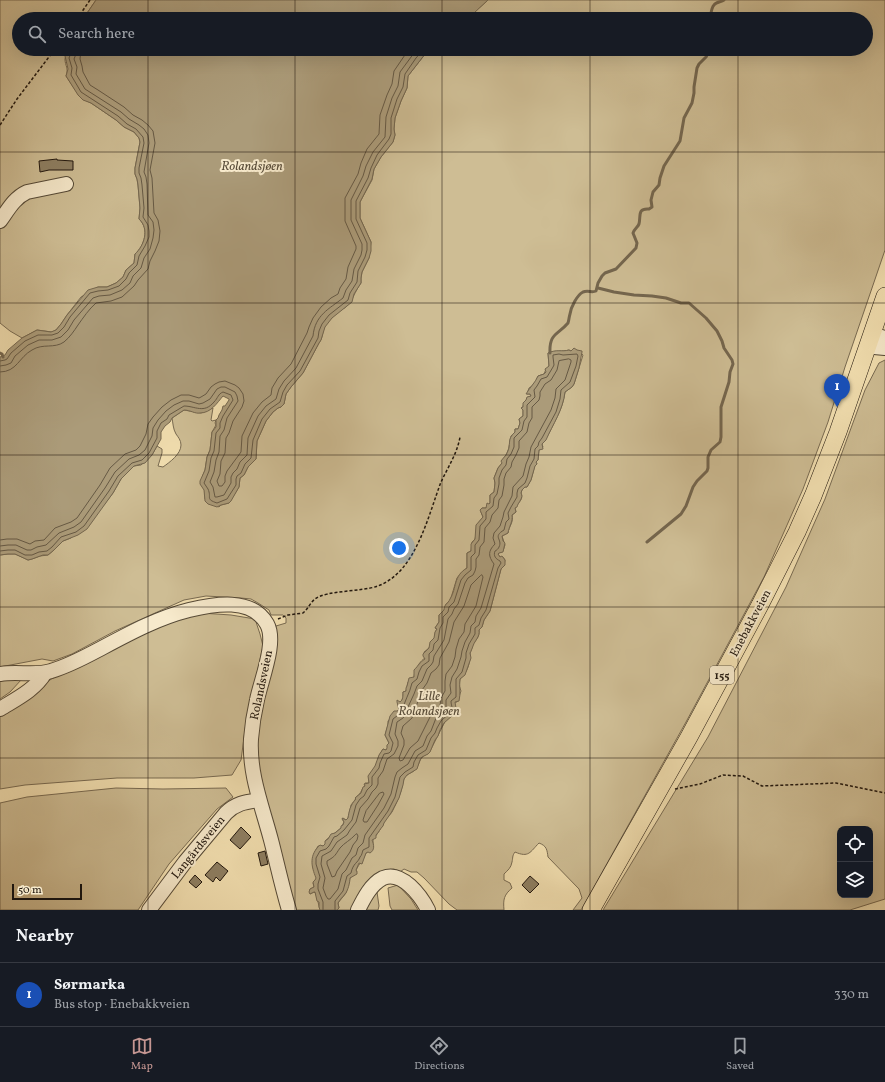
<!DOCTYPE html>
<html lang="en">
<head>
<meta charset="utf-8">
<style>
  body { margin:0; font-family:Vollkorn,serif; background:#242831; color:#f1f3f6 }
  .controls { position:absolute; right:12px; bottom:12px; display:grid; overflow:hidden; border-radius:8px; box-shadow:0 4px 16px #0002 }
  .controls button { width:36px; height:36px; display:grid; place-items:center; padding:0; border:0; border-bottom:1px solid #363941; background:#171b24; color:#f1f3f6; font:20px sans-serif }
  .scale { position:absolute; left:12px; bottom:10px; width:70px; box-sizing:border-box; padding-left:4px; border:2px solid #21170e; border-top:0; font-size:11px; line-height:14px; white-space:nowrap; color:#21170e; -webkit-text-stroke:3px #f7eacc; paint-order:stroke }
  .you { position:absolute; left:399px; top:548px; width:14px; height:14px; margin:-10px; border:3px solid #fff; border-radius:50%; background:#1a73e8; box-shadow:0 0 0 6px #1a73e833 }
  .badge { display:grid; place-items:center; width:26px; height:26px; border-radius:50%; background:#c59692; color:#fff; font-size:13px; font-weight:700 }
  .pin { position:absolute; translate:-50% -33px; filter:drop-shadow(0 1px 2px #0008) }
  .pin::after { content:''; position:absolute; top:21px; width:14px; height:12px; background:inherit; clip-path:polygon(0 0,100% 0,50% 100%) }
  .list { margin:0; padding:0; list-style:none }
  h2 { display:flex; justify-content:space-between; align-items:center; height:52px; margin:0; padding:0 16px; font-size:17px }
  h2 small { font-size:13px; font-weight:400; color:#9ea1a6 }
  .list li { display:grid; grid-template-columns:26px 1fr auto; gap:12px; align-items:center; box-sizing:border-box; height:64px; padding:0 16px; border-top:1px solid #363941 }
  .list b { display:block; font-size:15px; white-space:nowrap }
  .list p { margin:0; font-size:13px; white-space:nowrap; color:#9ea1a6 }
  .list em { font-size:13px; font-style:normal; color:#9ea1a6 }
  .icon { flex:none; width:22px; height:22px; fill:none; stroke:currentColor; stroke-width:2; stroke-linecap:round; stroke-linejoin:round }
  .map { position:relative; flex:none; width:885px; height:910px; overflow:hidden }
  .search { position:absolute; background:#171b24; box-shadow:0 4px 16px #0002; left:12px; right:12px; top:12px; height:44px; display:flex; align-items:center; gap:10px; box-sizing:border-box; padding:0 14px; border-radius:22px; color:#9ea1a6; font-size:15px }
  .sheet { height:116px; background:#171b24 }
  nav { display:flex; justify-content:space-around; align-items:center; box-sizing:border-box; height:56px; border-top:1px solid #363941; background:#171b24; font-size:11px; color:#9ea1a6 }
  nav a { display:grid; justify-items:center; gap:2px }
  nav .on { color:#c59692 }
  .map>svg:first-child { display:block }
  .green { fill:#cebd94; stroke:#786a51; fill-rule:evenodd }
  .water { fill:#ab9b79; stroke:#74664e }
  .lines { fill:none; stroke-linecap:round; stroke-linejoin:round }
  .shore { stroke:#665944; stroke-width:1 }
  .stream { stroke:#74664e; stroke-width:3 }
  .building { fill:#8e7f62; stroke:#21170e }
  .minor-casing { stroke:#554936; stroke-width:16 }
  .major-casing { stroke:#21170e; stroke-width:18 }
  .path { stroke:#21170e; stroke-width:1.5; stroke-dasharray:3 2; stroke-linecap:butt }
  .minor { stroke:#f7eacc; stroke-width:14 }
  .major { stroke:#f2dfb0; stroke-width:17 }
  .grid { fill:none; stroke:#21170e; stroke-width:1; stroke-opacity:0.55 }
  .labels { text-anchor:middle; stroke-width:4; stroke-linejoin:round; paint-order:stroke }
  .shield { fill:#f7eacc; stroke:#615647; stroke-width:1 }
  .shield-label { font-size:11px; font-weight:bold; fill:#21170e }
  .street-label { font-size:12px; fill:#21170e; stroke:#f7eacc }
  .water-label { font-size:13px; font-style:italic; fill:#584c39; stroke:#f7eacc }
</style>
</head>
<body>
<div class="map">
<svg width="885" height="910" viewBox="0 0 885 910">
  <rect width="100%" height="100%" fill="#f2dfb0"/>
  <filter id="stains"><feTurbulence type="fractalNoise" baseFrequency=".005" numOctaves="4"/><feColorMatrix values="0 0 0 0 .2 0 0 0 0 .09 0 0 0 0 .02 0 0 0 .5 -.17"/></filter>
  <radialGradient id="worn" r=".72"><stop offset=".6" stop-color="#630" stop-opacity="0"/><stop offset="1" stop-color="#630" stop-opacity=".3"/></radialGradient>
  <!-- green -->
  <g class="green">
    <path d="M0 0H96L83 19H19V49H66C67 53 66 55 65 59 65 66 69 68 66 76L74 88 83 99 91 103 116 120 124 127 134 132 139 138 140 142 135 168V174L137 179 138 185 140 208 139 219C150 229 144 246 135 254L134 263 126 270 123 277 116 283 107 287H98L81 297 67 315 61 324 56 330 52 332 37 330 22 338 10 331 0 323Z"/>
    <path d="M488 0H885V250L845 367 828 422 803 489 764 577 686 722 581 910H573L582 898 579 889 548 857C547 850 547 846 539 843 530 852 529 858 515 852 512 856 513 858 512 862 511 868 508 870 504 874V880L510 883 512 888C504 895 503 899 504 910H457L449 904 424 878 417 872H411L404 869 400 872 394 869 385 870 352 910H337L339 908 338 903 346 893 350 878 357 872 356 870C359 864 363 860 366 853L373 848V839C378 834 381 828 384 822 386 818 390 815 392 812 395 806 398 800 400 794 402 790 402 784 404 779 406 773 415 773 417 767 422 758 419 758 429 753L455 702H457L461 691 459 685 460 679C467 674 471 661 470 653 471 651 472 649 472 646 475 640 480 638 479 630L482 627 484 620 490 611 501 569 504 566 505 560 503 557H500L498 554 499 553 503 551 505 545 502 536 508 533C509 526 514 522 512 515L516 512 515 508C518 503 524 499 521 493L522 490 525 487H527L531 480 535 465 537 464 536 462 538 460 539 450 543 447 542 444C547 438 550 431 553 425 559 413 563 406 565 392L572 387 574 384 579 368 583 355 577 350 571 351 569 350C562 352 555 350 548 353L549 366 546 369 544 374 538 376 536 381 532 386 529 388 527 394H530L531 396C527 398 523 403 523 407L521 408 523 410V416L519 419 520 423 518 429H515V432L511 436C509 442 510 447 507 453 506 456 503 458 502 461L503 462 498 468 494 478 495 483 494 492 490 495V503L486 508H482L481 512 483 517 479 522 475 539 472 542 471 551 467 553V568L463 571 457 578 450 601 446 604 444 610 439 615V622L435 628 437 629C434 633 436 635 434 639 432 644 429 649 424 652L425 658C419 662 419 665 415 670L414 677 408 682 406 691 403 692V698L401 702H399V710L396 712 388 721V725L385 735 389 743 387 746 388 748 386 750 383 749C379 755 378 759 376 765 372 774 368 771 369 783H365V786C361 789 362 793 356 797 355 801 353 802 351 805 350 810 349 814 348 818L346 820 343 818 342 819 344 822 341 828 326 840V844L323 846H318C310 859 314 863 317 878L313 883 314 887 310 889V894L314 892 316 894 320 910H295L268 807 255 750 275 628 276 626 286 623V618L283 615H271L269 610 258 603 251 599 241 598 206 596 184 600 115 631 72 654 53 661 42 659 0 667V555L8 554H15L24 558 28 560 32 559 40 556 48 555 54 550 63 541 71 538 103 506 113 493 121 479 128 471 134 466 141 465 152 455 157 446 162 449V453L158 466 163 467C170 462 181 454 181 445 181 440 178 437 176 434 173 429 173 423 172 418L184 410 201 413 213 408 211 420 212 421 216 420 215 423 216 425 212 432 210 450 207 457 205 470 203 475 205 494V499L219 507 221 505 229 503 239 487 240 478 244 475 248 467 256 459 257 441 266 421 273 412 278 408 281 407 284 404 286 394 291 387 303 373 319 343C323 338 322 332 325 326 329 320 335 314 341 310 345 307 342 310 346 307 353 300 355 291 361 283V278L362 272 369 258 371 242 360 218V202L372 180 374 169 381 157 393 142 395 135 394 129 395 118 401 101 407 88 408 76 429 49H866V19H460L479 8Z"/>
    <path d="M885 360V899L850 910H603L708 737 786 587 825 499 865 390 879 363ZM840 829H870V895H840Z"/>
    <path d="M201 613 231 615 255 619 260 634 263 646 246 723 241 760 232 775 194 778H117L25 785 0 789V716L26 700 48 681 77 665 177 619Z"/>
    <path d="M22 679 10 692 0 699V680Z"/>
    <path d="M116 788 163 789 226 788 233 797 217 809 169 864 138 910H0V803L27 797Z"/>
    <path d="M398 885 411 899 418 910H392L390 906 388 888Z"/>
    <path d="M377 892 379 906 378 910H364L371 895Z"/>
  </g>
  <!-- water -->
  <g class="water">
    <path d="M96 0H488L474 13 460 19H83Z"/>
    <path d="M66 49H429L408 76 407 88 401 101 395 118 394 129 395 135 393 142 381 157 374 169 372 179 360 202V218L371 242V251L369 258 362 272 361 278V283L354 294 352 302 332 318 325 327 321 340 319 343 303 373 291 387 286 394 284 404 281 407 278 408 273 412 266 421 257 441 256 459 248 467 244 475 240 478 239 487 231 501 229 503 221 505 217 507 208 504 205 501 204 490 200 484V481L205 470 207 457 210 450 212 432 216 427V420L218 418 219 415 222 410 223 406H225L229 400V399L223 396C217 403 211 413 200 413 195 414 190 410 184 410L172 418 170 422 165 426 161 432V439L152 455 145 463 134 466 121 479 113 493 87 529 78 535 63 541 54 550 48 555H43L32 559 28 560 15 554H8L0 555V357L5 355 8 350 22 338 37 330 51 332 56 330 61 324 67 315 88 290 98 287H107L116 283 123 277 126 270 134 263 135 254C144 246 150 229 139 219L140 208 138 185 137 179 135 174V168L140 142 139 138 134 132 124 127 116 120 91 103 83 100 78 95 66 76 68 69 65 56 67 52Z"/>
    <path d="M574 348 577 350 582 351V352L579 368 574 384 572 387 565 392C563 410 553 424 546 440L542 444 543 449 539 450 538 460 536 462 537 464 535 466 531 480 527 487H525L522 490 521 493C524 498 518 502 517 507L515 508 516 512 512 515C513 522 509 526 508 533L502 536 503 541 505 543 503 552 499 553 498 554 500 557 502 556 505 560V565L501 569 490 611 484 620 482 627 479 630C480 637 475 640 473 646 472 649 471 651 470 653L471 658 465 675 460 679C459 687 461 693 459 701L455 702 456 708 453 715 444 723 440 730 438 736 435 740 430 752 428 754 422 757 420 760 417 769 407 775 404 779 403 785 399 798 391 813 384 823 383 826C380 829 379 832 376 835V838L372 840C374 845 375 850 370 853L368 852 366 853 362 864 359 863 356 870 357 872V874L350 878C350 882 348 891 345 894 343 897 340 899 338 903L339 908 337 910H320L319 907V902L317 901 315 892H314L310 894 309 892 310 889 314 887 313 882 315 880 316 878C311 866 309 855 320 845L323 846 325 844V841L328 839 331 834 335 833 341 828V826L343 825 344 822 342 818 346 820 348 818C349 812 350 805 356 799L355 798 361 793 363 787 365 786 364 784 369 783 368 776 375 766 379 755 383 749 386 750 387 748V745L389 743 385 735 390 716 394 711H397L399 710 397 702V700L400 702C403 700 403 696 403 692L406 691V688L407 686 409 678 414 677V670C419 665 419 663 425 659L423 656V654L429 648 430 642 434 638 435 632 437 629 435 628 439 622V615L444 610C444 604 448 604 450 599 457 588 453 576 467 568V553L471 551V544L475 539 476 525 483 517 480 510 482 508H486L487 503 489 504 490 503V495L494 492 495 483 494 478 498 468 502 463 501 461C503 458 506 456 507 453 512 444 506 440 515 432V429H518L520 423 519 419 523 416V410L521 408 523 407V403L526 400 527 397 531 396 530 394H526C530 387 535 383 538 376L544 374 546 372 545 369 549 366 548 353C556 349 562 352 569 350L571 351Z"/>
  </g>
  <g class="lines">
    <!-- shore -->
    <g class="shore">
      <path d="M569 359 571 360V362L565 380 556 389 555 398 551 410 531 447 529 457 526 464 523 476 513 487 512 496 504 512 503 517 500 526 494 533 493 538 495 544C488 551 488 556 494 564L481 608 476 616 475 622 471 626 470 633 465 642 462 651 461 657 457 669 452 677 450 685 451 693 446 700V709L436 718 431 731 427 736 423 746 415 751 408 764 402 768 397 772 395 777 391 794 384 808 365 835 363 843 358 848 356 855 352 858 346 870 342 874 338 889 330 899H328L326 896 323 888 325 878 321 864 322 856 331 851 337 842 347 835 350 830 356 822 360 808 368 799 372 792 376 788 378 784V778L383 771 387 759 394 754 398 746V741L395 734 397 722 403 718 406 715 408 707 414 694 417 686 422 681 427 669 431 665 433 662 434 656 444 640 448 619 452 614 454 609 458 604 465 583 468 578 473 575 475 571 476 567V559L479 555 480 547 484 542 485 528 490 522 492 515 498 508 499 500 502 496 504 485V479L506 473 511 467 512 462 516 455 519 448V441L527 432 529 423 532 418V407L539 400 540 396V392L545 384 551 380 557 370 559 361Z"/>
      <path d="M0 361 5 360 7 359 11 353 25 341 38 335H52L58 333 64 327 70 317 90 293 98 291 108 290 119 286 126 279 129 273 137 265 139 256 145 246 149 237V231L148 225 143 217 144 208 142 185 141 178 139 173V168L144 143 143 137 136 129 127 124 118 116 81 92 71 75 72 68 69 58 71 53 70 49"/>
      <path d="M0 366 6 365 11 363 15 356 28 345 39 340H52L61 337 68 330 74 320 93 298 99 296 110 295 122 290 130 283 133 276 141 268 144 258 150 249 153 238 154 230 153 222 148 215 147 184 146 177 144 172 149 143 148 135 144 129 139 125 129 119 121 112 85 89 76 74 77 67 74 59 76 54 75 49"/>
      <path d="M0 372C17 372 19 357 32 350 43 343 54 349 64 342 70 337 74 331 78 325 83 318 89 309 96 303L111 301 122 297 134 286 138 280 148 269 150 261 155 251 159 241 160 231 158 220 154 213 152 178 150 170 155 143 153 131 148 125 142 120 133 115 124 107 98 90 90 85 83 72 82 66 80 59 81 49"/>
      <path d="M0 540 7 539H17L30 544 35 541 44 540 55 528 71 522 77 518 100 485 110 468 125 454 136 450 140 446 146 434 148 424 153 417 162 407 171 400 181 395H189L199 398 201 397 206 394 211 387 215 384 219 382 225 381 235 385 239 388 243 394 244 401 242 407 233 421 229 433 226 438 225 453 221 461 220 474 217 481 219 486H222L225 482V476L227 471 241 452 242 436 253 413 262 402 271 395 272 388 278 378 291 364 307 333 309 327 313 318 321 307 331 298 338 294 340 288 346 279 348 267 356 249V246L345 221V198L358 174 361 163 367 149 379 134 380 115 387 95 392 84 394 71 409 49"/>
      <path d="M0 546 8 545H16L27 550H31L37 547 46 545 59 533 74 527 81 522 105 488 115 472 129 459 139 455 145 450 152 436 153 428 158 420 166 411 174 405 183 401H189L199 404 203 403 210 399 217 389 221 387H225L235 392 237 396 238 401 227 418 224 430 220 436 219 452 216 460 214 472 210 482 213 487 215 497H217L224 495 231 483V477L233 473 237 469 240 462 247 455 248 438 258 416 266 406 276 399 279 389 284 381 296 368 313 336C315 315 329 309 343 298L346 290 352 281 354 269 361 255 362 250V244L351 220V200L363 176 366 166 373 152 385 137 386 117 392 98 398 86 400 72 417 49"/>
      <path d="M0 551 8 550H15L25 555H32L39 552 47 551 52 547 61 537 76 532 84 526 109 491 118 476 132 463 142 460 149 453 157 438V431L161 423 167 419 169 415 184 406C195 406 204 414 214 402 218 398 218 394 223 392L231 395 233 400 223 416 220 423V428L216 433 214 451 211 458 209 471 204 483C205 485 207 487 208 489 212 498 205 499 217 503L227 499 236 485V479L237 476 241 473 245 464 251 458 253 440 262 419 270 409 280 402 283 392 287 385 300 371 318 338 319 331 322 324 329 315 348 300 350 293 357 282 358 271 365 257 367 250V243L356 219V201L368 178 371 168 377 155 389 139 391 134V118L397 99 403 87 405 74 416 58 424 49"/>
      <path d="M482 575 483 577 476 606 465 624 464 632 459 639 456 649 455 657 452 666 446 674 445 681V691L441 698 440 706 431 715 418 741 410 748 403 760 400 761 399 758 404 745V740L401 733 403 726 412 718 422 690 427 683 431 673 436 669 439 665 440 658 449 642 454 622 464 606 471 585 480 576Z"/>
      <path d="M380 793 383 792 384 794 378 805 367 822H364L363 820 366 811Z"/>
      <path d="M357 834 358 836 357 840 353 845 350 852 337 871 335 876 332 877 327 864V861C336 856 335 855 340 848 344 843 351 840 355 835Z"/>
      <path d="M323 910V902L318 889V884L320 877 316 864V858L320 851 326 849 329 846 334 837 337 836 344 830 352 820 356 805 360 799 364 796 367 790 372 785V777L379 768 380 763 384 754 389 753 391 751 393 743 389 735 393 719 402 712C404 701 410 693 412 683L417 679 419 672 422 666 429 661V654L433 650 434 644 438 640 440 628 443 623V617L448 612 449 607 454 602 461 580 465 575 471 570V557L475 553V545L479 540 480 526 486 519V512L493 506 494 498 497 494 499 484V478L502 470 506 465 507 459 511 454 514 447V438L522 430 524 421 527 417V405L535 397 534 390 537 386 541 379 547 377 553 367 554 365 553 357V355L559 354 563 355 577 354 578 356 576 366 570 382 561 390 560 399 556 412 542 438 539 442 538 446 535 449 534 459 530 466 527 478 525 483 518 489 517 493V497L511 507 508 513 509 519 506 522 504 530C492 537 503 539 499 547 499 548 496 551 495 551 493 556 496 559 500 561L501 563 498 568 486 610 481 618 479 625 475 628V634L469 644 466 653V658L462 672 456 679V697L451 701C451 704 452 706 452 708 451 715 444 717 441 721L437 728 435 733 431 738 426 750 418 755 414 762 413 767 405 772 400 777 395 797 388 811 369 838V847L363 850C362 853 362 855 360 857 358 863 353 863 351 873L347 876 343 891 335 901V910"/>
    </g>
    <!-- stream -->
    <g class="stream">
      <path d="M710 19C711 15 711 8 714 5 716 2 721 2 724 0"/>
      <path d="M598 288 614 292 634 295 652 296 666 298 681 303H689L706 318 717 331 722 341 724 348 732 360 733 364 730 372 729 382 721 407V437L720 442 711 450 708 457V468L707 471 697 481 693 487 686 506 681 514 647 542"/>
      <path d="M0 353 2 354 3 357"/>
      <path d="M550 353C549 333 558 335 568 323 569 320 569 317 570 314 571 307 577 295 583 292 588 290 592 293 596 291L598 283 602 276 605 273 616 269 636 248 637 243 633 233C634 229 638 227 639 224 641 216 637 208 649 209L652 207 651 200 653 192 659 185 660 178 664 166 680 141 684 118 692 103 694 93V87L697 68 699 64 706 57 708 53V49"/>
    </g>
  </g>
  <!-- building -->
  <g class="building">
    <path d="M57 159V160L73 161V170H49L40 172 39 161Z"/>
    <path d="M241 827 251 837 240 849 230 840Z"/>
    <path d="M265 851 268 864 261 866 258 853Z"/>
    <path d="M217 862 228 871 220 881 216 877 213 882 205 875Z"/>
    <path d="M195 875 202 882 196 888 189 882Z"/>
    <path d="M530 876 539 884 530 893 522 885Z"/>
  </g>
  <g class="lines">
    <defs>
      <g id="minor">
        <path d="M0 221C8 210 14 198 27 192L66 184"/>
        <path d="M872 334 885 338"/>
        <path d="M868 345 874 347 885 348"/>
        <path d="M0 674C17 671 36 676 51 671 68 666 83 658 98 650 128 634 157 618 189 610 214 604 252 597 267 624 277 642 261 680 257 700 254 713 252 726 251 739 249 774 262 806 271 840 277 863 282 887 289 910"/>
        <path d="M0 709C16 699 35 690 45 673"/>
        <path d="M149 910 185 862 226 813C236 803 246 802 259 800"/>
        <path d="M358 910C364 898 371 884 383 878 402 870 421 896 428 910"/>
      </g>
      <path id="major" d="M591 910 689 737 760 605 797 532 813 496 838 432 885 296"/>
    </defs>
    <!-- minor casing -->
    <use href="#minor" class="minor-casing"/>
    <!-- major casing -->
    <use href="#major" class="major-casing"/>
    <!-- path -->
    <g class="path">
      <path d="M77 19 90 0"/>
      <path d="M0 125 17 99 55 49"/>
      <path d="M278 619 288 615 303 613C308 609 310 603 315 599 327 590 361 592 378 586 416 572 428 516 441 482 448 467 457 454 460 437"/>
      <path d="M675 789 700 784 723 775 743 776 762 786 836 783 885 793"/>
    </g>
    <!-- minor -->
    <use href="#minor" class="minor"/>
    <!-- major -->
    <use href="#major" class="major"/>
  </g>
  <!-- grid -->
  <path class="grid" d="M148 0V19M295 0V19M442 0V19M590 0V19M738 0V19M148 49V910M295 49V910M442 49V910M590 49V910M738 49V910M0 152H885M0 303H885M0 455H885M0 607H885M0 758H885"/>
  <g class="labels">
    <!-- shield labels -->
    <rect class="shield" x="710" y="666" width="24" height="18" rx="3"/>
    <g class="shield-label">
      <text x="722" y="679">155</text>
    </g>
    <!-- street labels -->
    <g class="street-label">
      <text transform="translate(750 623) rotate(-62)" y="4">Enebakkveien</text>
      <text transform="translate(261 685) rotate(-78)" y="4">Rolandsveien</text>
      <text transform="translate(198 847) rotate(-51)" y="4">Langårdsveien</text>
    </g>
    <!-- water labels -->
    <g class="water-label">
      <text x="252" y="170">Rolandsjøen</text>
      <text x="429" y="700">Lille<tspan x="429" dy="15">Rolandsjøen</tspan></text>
    </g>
  </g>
  <rect width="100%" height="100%" filter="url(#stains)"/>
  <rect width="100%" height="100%" fill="url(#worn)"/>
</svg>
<div class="controls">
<button><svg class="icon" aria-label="locate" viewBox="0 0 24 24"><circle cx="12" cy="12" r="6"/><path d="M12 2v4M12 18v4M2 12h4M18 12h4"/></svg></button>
<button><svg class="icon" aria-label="layers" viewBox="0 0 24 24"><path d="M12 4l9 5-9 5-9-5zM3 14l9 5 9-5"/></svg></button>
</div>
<div class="scale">50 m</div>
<div class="you"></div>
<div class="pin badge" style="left:837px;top:407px;background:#1a4fb4">1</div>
<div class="search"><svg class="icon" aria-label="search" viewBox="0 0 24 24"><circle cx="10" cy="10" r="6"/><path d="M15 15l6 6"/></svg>Search here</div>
</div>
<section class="sheet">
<h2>Nearby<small></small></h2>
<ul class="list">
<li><span class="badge" style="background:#1a4fb4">1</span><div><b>Sørmarka</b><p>Bus stop · Enebakkveien</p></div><em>330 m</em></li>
</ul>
</section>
<nav>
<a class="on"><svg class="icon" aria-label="map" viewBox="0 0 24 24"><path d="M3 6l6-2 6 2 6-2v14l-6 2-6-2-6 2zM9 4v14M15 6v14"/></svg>Map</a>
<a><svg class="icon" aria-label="directions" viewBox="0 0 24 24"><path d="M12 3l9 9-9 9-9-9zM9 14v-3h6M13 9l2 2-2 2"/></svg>Directions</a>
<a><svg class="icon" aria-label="saved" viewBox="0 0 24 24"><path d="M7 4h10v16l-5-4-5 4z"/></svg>Saved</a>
</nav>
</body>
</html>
